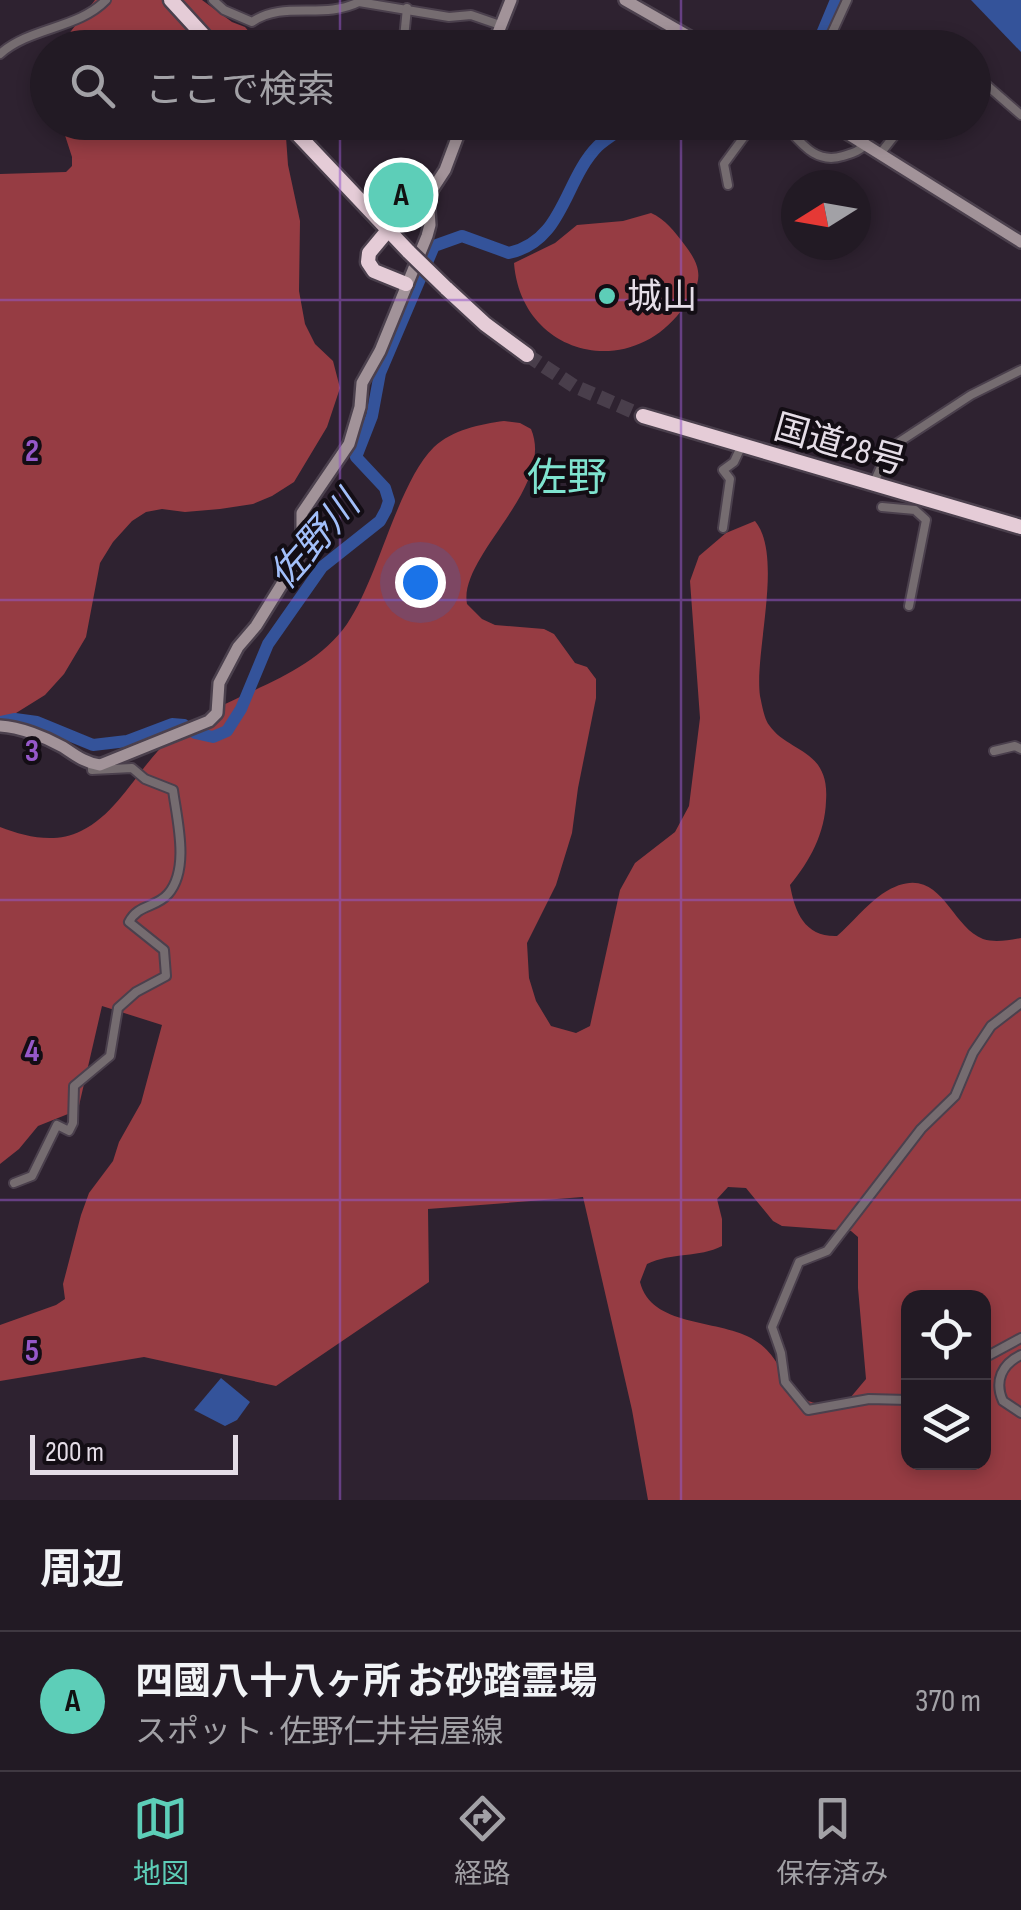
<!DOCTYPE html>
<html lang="ja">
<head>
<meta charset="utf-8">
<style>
  body { margin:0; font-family:"Sofia Sans Condensed","Noto Sans JP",sans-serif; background:#2e2731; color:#f1f3f6 }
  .controls { position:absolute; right:30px; bottom:30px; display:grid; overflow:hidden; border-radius:20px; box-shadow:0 5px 15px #0003 }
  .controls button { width:90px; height:90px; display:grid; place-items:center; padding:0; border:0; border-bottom:2px solid #3f3841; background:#221a24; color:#f1f3f6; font:50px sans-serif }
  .compass { position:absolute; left:781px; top:170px; width:90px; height:90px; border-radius:50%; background:#221a24; box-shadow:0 5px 15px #0003; rotate:259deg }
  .scale { position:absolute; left:30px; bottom:25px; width:208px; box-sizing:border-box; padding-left:10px; border:5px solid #e5dde7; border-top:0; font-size:28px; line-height:35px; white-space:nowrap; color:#e5dde7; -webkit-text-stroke:8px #130d14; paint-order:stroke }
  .you { position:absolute; left:420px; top:582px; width:35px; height:35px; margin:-25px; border:8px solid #fff; border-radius:50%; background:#1a73e8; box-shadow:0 0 0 15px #1a73e833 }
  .badge { display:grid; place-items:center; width:65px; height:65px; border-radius:50%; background:#5dceb8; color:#111; font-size:32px; font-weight:700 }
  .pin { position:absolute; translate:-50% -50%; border:5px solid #fff; box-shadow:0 2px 10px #0006 }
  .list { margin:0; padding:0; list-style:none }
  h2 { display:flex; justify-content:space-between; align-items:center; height:130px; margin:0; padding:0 40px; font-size:42px }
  h2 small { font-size:32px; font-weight:400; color:#a2a1a6 }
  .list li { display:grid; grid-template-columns:65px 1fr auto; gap:30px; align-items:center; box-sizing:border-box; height:140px; padding:0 40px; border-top:2px solid #3f3841 }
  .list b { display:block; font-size:38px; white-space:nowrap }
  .list p { margin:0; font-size:32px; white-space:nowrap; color:#a2a1a6 }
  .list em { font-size:32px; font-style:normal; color:#a2a1a6 }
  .icon { flex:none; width:55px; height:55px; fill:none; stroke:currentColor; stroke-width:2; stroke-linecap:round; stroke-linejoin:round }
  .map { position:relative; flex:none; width:1021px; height:1500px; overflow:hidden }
  .search { position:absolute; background:#221a24; box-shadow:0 5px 15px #0003; left:30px; right:30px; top:30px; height:110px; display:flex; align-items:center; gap:25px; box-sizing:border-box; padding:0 35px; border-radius:55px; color:#a2a1a6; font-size:38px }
  .sheet { height:270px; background:#221a24 }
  nav { display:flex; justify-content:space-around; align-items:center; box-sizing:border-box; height:140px; border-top:2px solid #3f3841; background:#221a24; font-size:28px; color:#a2a1a6 }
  nav a { display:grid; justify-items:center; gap:5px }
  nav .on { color:#5dceb8 }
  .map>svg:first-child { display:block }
  .forest { fill:#963c43; fill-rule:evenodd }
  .water { fill:#34539a }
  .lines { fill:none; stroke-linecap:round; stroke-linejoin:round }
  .river { stroke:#34539a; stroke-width:12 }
  .highway-tunnel { stroke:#493e4b; stroke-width:14; stroke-dasharray:14 7; stroke-linecap:butt }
  .street-casing { stroke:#4b404d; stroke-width:12 }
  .secondary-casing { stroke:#4b404d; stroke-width:16 }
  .highway-casing { stroke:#4b404d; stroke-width:19 }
  .street { stroke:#756c70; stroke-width:8 }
  .secondary { stroke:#a29399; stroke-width:11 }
  .highway { stroke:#e5ccd7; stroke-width:14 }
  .highway-bridge-casing { stroke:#4b404d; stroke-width:19; stroke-linecap:butt }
  .highway-bridge { stroke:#e5ccd7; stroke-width:14 }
  .grid { fill:none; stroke:#9658c9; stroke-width:2.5; stroke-opacity:0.55 }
  .poi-dot { fill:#5dceb8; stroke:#130d14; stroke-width:4 }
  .labels { text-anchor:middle; stroke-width:8; stroke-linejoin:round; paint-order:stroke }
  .poi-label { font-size:35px; fill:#e5dde7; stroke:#130d14; text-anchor:start }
  .street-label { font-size:35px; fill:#e5dde7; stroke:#130d14 }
  .water-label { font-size:38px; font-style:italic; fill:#a2bffa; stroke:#130d14 }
  .quarter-label { font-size:40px; fill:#7fe3cf; stroke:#130d14 }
  .grid-label { font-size:32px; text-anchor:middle; font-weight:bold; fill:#9658c9; stroke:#130d14; stroke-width:8; stroke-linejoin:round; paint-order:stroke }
</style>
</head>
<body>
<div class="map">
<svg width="1021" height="1500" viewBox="0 0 1021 1500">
  <rect width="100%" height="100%" fill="#2e2230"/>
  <!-- forest -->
  <g class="forest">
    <path d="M95 0H202L232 22 245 27 262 47 63 48 68 35Z"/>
    <path d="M61 123H285L288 165 300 221 299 291 305 324 315 344 333 361 340 388 327 427 294 482 272 496 253 504 220 509 185 512 162 509 146 512 132 521 113 542 100 563 86 637 64 674 45 695 0 723V174L66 172 72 166V157Z"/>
    <path d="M651 213C665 219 675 232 684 244 706 272 701 285 681 311 627 382 521 354 514 263L555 243 577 225 623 221Z"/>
    <path d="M504 421 520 423 531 429C556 488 458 556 467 604L482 619 495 625 544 629 554 634 575 663 587 667 596 679V698L578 788 572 833 556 885 527 943 529 978 536 1001 551 1026 576 1033 590 1026 620 890 635 863 675 832 689 806 700 718 690 581 699 556 726 533 755 521C784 556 754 652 760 696 762 705 764 718 769 725 788 753 830 748 826 801 825 833 810 861 790 885 795 913 805 937 837 936 852 923 866 905 882 894 940 856 948 926 983 939 996 943 1008 940 1021 938V1500H648L632 1410 583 1197 428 1209 429 1282 276 1386 144 1357 0 1381V1325L56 1305 65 1299 63 1284 81 1215 89 1193 113 1161 119 1142 141 1103 162 1025 102 1006 78 1110 38 1126 19 1149 0 1164V827C26 837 55 844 81 831 119 813 139 766 170 739 223 692 305 684 347 624 379 577 397 484 434 447 452 430 481 424 504 421ZM728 1187 746 1188 773 1221 782 1226 851 1231 858 1237V1288L866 1379 845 1404C777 1412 795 1362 751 1338 716 1319 651 1327 640 1282L647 1264C672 1252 699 1258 722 1246V1219L717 1199ZM908 1298H984V1462H908Z"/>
  </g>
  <!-- water -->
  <g class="water">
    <path d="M971 0H1021V52Z"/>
    <path d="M221 1378 250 1402 237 1420 225 1426 194 1410Z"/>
  </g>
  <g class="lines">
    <!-- river -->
    <g class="river">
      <path d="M816 48 836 0"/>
      <path d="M0 722 15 719 37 722 93 745 127 741 172 724 184 725 195 733 213 737 227 731 241 709 268 644 322 567 380 521 386 510 389 501 385 488 356 457 372 416 380 373 434 246 462 236 509 253C564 241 564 180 598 146 608 137 621 130 631 122"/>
    </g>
    <!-- highway-tunnel -->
    <path class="highway-tunnel" d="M527 355 574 386 643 416"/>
    <defs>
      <g id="street">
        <path d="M213 0 224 10 252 22C284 0 323 20 359 2L449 17 471 15 500 25"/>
        <path d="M673 30 691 48"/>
        <path d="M403 48 407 8"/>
        <path d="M825 48 847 0"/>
        <path d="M0 54C30 27 78 29 106 0"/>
        <path d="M974 74 1021 115"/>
        <path d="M782 122C800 141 814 165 843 156 852 153 858 152 865 145"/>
        <path d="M880 154 905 122"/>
        <path d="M728 185 724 164 749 130 762 122"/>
        <path d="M873 485 880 469 894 461 893 446 971 395 1021 370"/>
        <path d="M882 507 915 510 926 520 909 606"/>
        <path d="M723 528 730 479 723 470 734 462 741 447"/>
        <path d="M994 751 1015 746 1021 749"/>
        <path d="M14 1183 32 1176 57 1125 69 1131 73 1123 74 1086 110 1056 118 1008 136 992 166 976 164 950 129 922C138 904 156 908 168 894 190 869 177 820 173 790L145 779 132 768 92 770V764"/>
        <path d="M1021 1355C1002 1364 994 1381 1003 1401L1021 1413"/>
        <path d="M984 1358 1021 1338"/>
        <path d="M908 1400 869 1399 808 1410 785 1382 781 1353 772 1327 799 1262 827 1251 921 1129 955 1096 973 1053 991 1026 1021 1003"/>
      </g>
      <g id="secondary">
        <path d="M625 0 709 48"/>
        <path d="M492 48 511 0"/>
        <path d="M829 122 1021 242"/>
        <path d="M0 726C20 727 45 737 63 747 75 755 85 763 100 765L209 721 217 713 219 683 238 647 256 626 295 563 302 550V513L349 444 360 407 362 383 380 351 427 236 430 225 428 196 445 170 463 122"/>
      </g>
      <g id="highway">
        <path d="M171 0 215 48"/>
        <path d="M286 122 409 252"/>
        <path d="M389 229 369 253 368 262 374 271 406 284"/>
        <path d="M446 288 485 324 527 355"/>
        <path d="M643 416 1021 527"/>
      </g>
    </defs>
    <!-- street casing -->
    <use href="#street" class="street-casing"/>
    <!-- secondary casing -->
    <use href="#secondary" class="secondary-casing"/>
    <!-- highway casing -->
    <use href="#highway" class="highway-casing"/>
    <!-- street -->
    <use href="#street" class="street"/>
    <!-- secondary -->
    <use href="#secondary" class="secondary"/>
    <!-- highway -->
    <use href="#highway" class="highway"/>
    <defs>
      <path id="highway-bridge" d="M409 252 446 288"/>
    </defs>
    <!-- highway-bridge casing -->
    <use href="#highway-bridge" class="highway-bridge-casing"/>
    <!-- highway-bridge -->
    <use href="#highway-bridge" class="highway-bridge"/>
  </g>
  <!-- grid -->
  <path class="grid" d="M340 0V48M681 0V48M340 122V1500M681 122V1500M0 300H1021M0 600H1021M0 900H1021M0 1200H1021"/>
  <!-- markers -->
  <circle class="poi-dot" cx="607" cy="296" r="10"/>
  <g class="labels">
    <!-- poi labels -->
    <g class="poi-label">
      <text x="627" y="308">城山</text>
    </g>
    <!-- street labels -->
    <g class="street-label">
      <text transform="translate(840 444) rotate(16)" y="12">国道28号</text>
    </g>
    <!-- water labels -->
    <g class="water-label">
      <text transform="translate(314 540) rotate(-49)" y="13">佐野川</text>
    </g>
    <!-- quarter labels -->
    <g class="quarter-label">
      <text x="567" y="491">佐野</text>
    </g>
  </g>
  <g class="grid-label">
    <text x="32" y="461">2</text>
    <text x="32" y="761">3</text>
    <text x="32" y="1061">4</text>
    <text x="32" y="1361">5</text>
  </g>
</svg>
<div class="controls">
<button><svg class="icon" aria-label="locate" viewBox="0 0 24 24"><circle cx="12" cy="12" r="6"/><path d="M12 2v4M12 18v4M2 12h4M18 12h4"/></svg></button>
<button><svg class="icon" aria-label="layers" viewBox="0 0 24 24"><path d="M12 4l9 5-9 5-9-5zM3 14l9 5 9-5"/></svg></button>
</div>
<svg class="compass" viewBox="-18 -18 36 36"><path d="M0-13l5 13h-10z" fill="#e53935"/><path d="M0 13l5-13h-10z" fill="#a2a1a6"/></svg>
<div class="scale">200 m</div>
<div class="you"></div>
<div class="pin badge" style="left:401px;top:195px">A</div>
<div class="search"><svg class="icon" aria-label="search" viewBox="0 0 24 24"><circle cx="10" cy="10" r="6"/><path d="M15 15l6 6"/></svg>ここで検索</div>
</div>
<section class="sheet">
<h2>周辺<small></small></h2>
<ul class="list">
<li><span class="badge">A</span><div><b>四國八十八ヶ所 お砂踏霊場</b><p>スポット · 佐野仁井岩屋線</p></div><em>370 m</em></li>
</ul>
</section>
<nav>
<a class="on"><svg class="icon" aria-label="map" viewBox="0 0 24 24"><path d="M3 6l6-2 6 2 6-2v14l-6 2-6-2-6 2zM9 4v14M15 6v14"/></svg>地図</a>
<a><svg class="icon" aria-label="directions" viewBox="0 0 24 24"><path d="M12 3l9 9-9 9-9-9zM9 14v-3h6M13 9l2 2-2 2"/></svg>経路</a>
<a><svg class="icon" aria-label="saved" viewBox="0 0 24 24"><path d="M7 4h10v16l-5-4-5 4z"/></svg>保存済み</a>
</nav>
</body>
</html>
